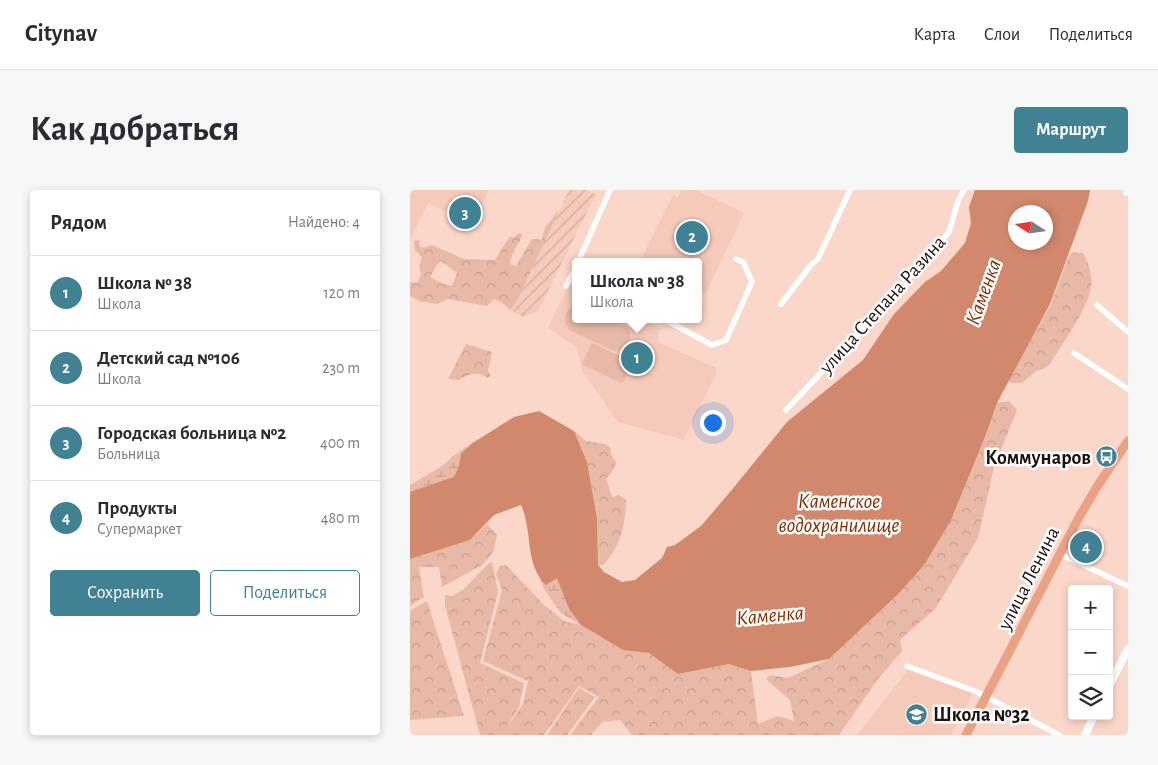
<!DOCTYPE html>
<html lang="ru">
<head>
<meta charset="utf-8">
<style>
  body { margin:0; font-family:"Alegreya Sans",sans-serif; background:#f7f7f7; color:#2b2b33 }
  .controls { position:absolute; right:15px; bottom:15px; display:grid; overflow:hidden; border-radius:5px; box-shadow:0 2px 8px #0003 }
  .controls button { width:45px; height:45px; display:grid; place-items:center; padding:0; border:0; border-bottom:1px solid #e1e1e2; background:#fff; color:#2b2b33; font:25px sans-serif }
  .compass { position:absolute; left:598px; top:15px; width:45px; height:45px; border-radius:50%; background:#fff; box-shadow:0 2px 8px #0003; rotate:282deg }
  .you { position:absolute; left:302px; top:232px; width:18px; height:18px; margin:-12px; border:4px solid #fff; border-radius:50%; background:#1a73e8; box-shadow:0 0 0 8px #1a73e833 }
  .badge { display:grid; place-items:center; width:32px; height:32px; border-radius:50%; background:#408294; color:#fff; font-size:16px; font-weight:700 }
  .pin { position:absolute; translate:-50% -50%; border:2px solid #fff; box-shadow:0 1px 5px #0006 }
  .popup { position:absolute; left:162px; top:68px; width:130px; height:65px; box-sizing:border-box; display:grid; place-content:center; border-radius:5px; background:#fff; filter:drop-shadow(0 1px 4px #0005); font-size:16px; white-space:nowrap; color:#7c7c81 }
  .popup b { font-size:19px; color:#2b2b33 }
  .popup::after { content:''; position:absolute; left:50%; top:100%; margin-left:-10px; border:10px solid transparent; border-top-color:#fff }
  .list { margin:0; padding:0; list-style:none }
  h2 { display:flex; justify-content:space-between; align-items:center; height:65px; margin:0; padding:0 20px; font-size:21px }
  h2 small { font-size:16px; font-weight:400; color:#7c7c81 }
  .list li { display:grid; grid-template-columns:32px 1fr auto; gap:15px; align-items:center; box-sizing:border-box; height:75px; padding:0 20px; border-top:1px solid #e1e1e2 }
  .list b { display:block; font-size:19px; white-space:nowrap }
  .list p { margin:0; font-size:16px; white-space:nowrap; color:#7c7c81 }
  .list em { font-size:16px; font-style:normal; color:#7c7c81 }
  .actions { display:flex; gap:10px; padding:15px 20px }
  .actions a { flex:1; padding:11px 0; border:1px solid #408294; border-radius:5px; text-align:center; font-size:18px; color:#408294 }
  .actions .main { background:#408294; color:#fff }
  .icon { flex:none; width:28px; height:28px; fill:none; stroke:currentColor; stroke-width:2; stroke-linecap:round; stroke-linejoin:round }
  .map { position:relative; flex:none; width:718px; height:545px; overflow:hidden; border-radius:5px }
  header { display:flex; align-items:center; gap:30px; box-sizing:border-box; height:70px; padding:0 25px; background:#fff; border-bottom:1px solid #e1e1e2 }
  header strong { font-size:24px }
  nav { display:flex; gap:28px; margin-inline-start:auto; font-size:18px }
  .intro { display:flex; align-items:center; justify-content:space-between; box-sizing:border-box; height:120px; padding:0 30px }
  h1 { margin:0; font-size:35px }
  .button { padding:12px 22px; border-radius:5px; background:#408294; color:#fff; font-size:18px; font-weight:700 }
  main { display:flex; gap:30px; padding:0 30px }
  aside { flex:1; background:#fff; border-radius:5px; box-shadow:0 2px 8px #0003 }
  .map>svg:first-child { display:block }
  .built { fill:#f6caba }
  .industrial { fill:url(#industrial-furrows) }
  .forest { fill:url(#forest-crowns); fill-rule:evenodd }
  .wetland { fill:url(#wetland-marsh) }
  .pitch { fill:#e9b9a7 }
  .water { fill:#d2886c; fill-rule:evenodd }
  .lines { fill:none; stroke-linecap:round; stroke-linejoin:round }
  .street { stroke:#fff; stroke-width:5.5 }
  .secondary { stroke:#fff; stroke-width:8 }
  .primary { stroke:#eba183; stroke-width:9 }
  .labels { text-anchor:middle; stroke-width:5; stroke-linejoin:round; paint-order:stroke }
  .street-label { font-size:20px; fill:#1e120e; stroke:#fff }
  .poi-label { font-size:20px; font-weight:bold; fill:#1e120e; stroke:#fff; text-anchor:end }
  .water-label { font-size:21px; font-style:italic; fill:#832c00; stroke:#fff }
</style>
</head>
<body>
<header>
<strong>Citynav</strong>
<nav><a>Карта</a><a>Слои</a><a>Поделиться</a></nav>
</header>
<div class="intro"><h1>Как добраться</h1><a class="button">Маршрут</a></div>
<main>
<aside>
<h2>Рядом<small>Найдено: 4</small></h2>
<ul class="list">
<li><span class="badge">1</span><div><b>Школа № 38</b><p>Школа</p></div><em>120 m</em></li>
<li><span class="badge">2</span><div><b>Детский сад №106</b><p>Школа</p></div><em>230 m</em></li>
<li><span class="badge">3</span><div><b>Городская больница №2</b><p>Больница</p></div><em>400 m</em></li>
<li><span class="badge">4</span><div><b>Продукты</b><p>Супермаркет</p></div><em>480 m</em></li>
</ul>
<div class="actions"><a class="main">Сохранить</a><a>Поделиться</a></div>
</aside>
<div class="map">
<svg width="718" height="545" viewBox="0 0 718 545">
  <defs>
    <pattern id="industrial-furrows" width="10" height="10" patternUnits="userSpaceOnUse" patternTransform="scale(1.25)"><rect width="10" height="10" fill="#f6caba"/><path d="M-1 1l2-2M0 10L10 0M9 11l2-2" fill="none" stroke="#d2ac9f"/></pattern>
    <pattern id="forest-crowns" width="20" height="18" patternUnits="userSpaceOnUse" patternTransform="scale(1.25)"><rect width="20" height="18" fill="#e9b9a7"/><path d="M2 6a3 3 0 1 1 6 0M12 15a3 3 0 1 1 6 0" fill="none" stroke="#c79e8f"/></pattern>
    <pattern id="wetland-marsh" width="20" height="14" patternUnits="userSpaceOnUse" patternTransform="scale(1.25)"><rect width="20" height="14" fill="#e9b9a7"/><path d="M1 5h8M5 5V1M11 12h8M15 12V8" fill="none" stroke="#c79e8f"/></pattern>
  </defs>
  <rect width="100%" height="100%" fill="#fbd7ca"/>
  <!-- built -->
  <g class="built">
    <path d="M0 0H79L63 34 18 13 0 50Z"/>
    <path d="M271 0H286L334 23 296 103 288 99V72L230 71 263 5 268 7Z"/>
    <path d="M159 94 166 97V129H232L250 138 248 152 308 179 274 250 208 232 172 181 167 158 138 138Z"/>
    <path d="M498 480 563 503 541 545H447Z"/>
  </g>
  <!-- industrial -->
  <path class="industrial" d="M159 0H176L186 4 128 121 114 127 100 120 108 109Z"/>
  <!-- forest -->
  <g class="forest">
    <path d="M148 21V23L108 109 100 120 91 112 84 109 77 116 38 109 27 114 9 111 0 106V92L7 93 11 85 9 78 12 67 5 60 4 51 9 50 10 57 13 58 22 55 54 69 85 70 100 46 103 48 109 43 112 44C110 55 101 62 100 74L106 76 122 49H128L131 51 135 38ZM31 71 47 83 42 96 33 94 20 87 28 73Z"/>
    <path d="M663 62 673 63C678 72 683 85 681 97 678 119 652 154 640 174L633 179 626 181 612 193H600L598 188 640 117 659 66Z"/>
    <path d="M56 154 82 162 78 181 81 186 78 188C67 181 59 183 49 190L38 189Z"/>
    <path d="M599 211 607 220 584 277 568 348 526 418 490 450 492 461 468 489 429 545H222L210 530 192 532 181 545H160L189 507 169 496 134 545H70L35 416V405L43 406 54 399 79 373 82 372 88 402 70 473 114 493 109 517 95 540 113 514 118 491 73 471 92 400 86 384 90 376 96 375 133 414 154 431 171 435 213 460 239 463 268 484 319 474 341 481 348 534 368 526 384 531 380 510 356 489 360 485 378 488 419 469 515 374 541 330 575 247 587 213Z"/>
    <path d="M164 241 176 251 195 254 200 257 201 264 206 272 204 279 196 289 202 307 209 305 216 310C216 334 210 358 193 375H188L187 328 177 272Z"/>
    <path d="M77 334 87 345 84 361 72 375 32 397 29 377H9L14 407 0 416V369L60 350Z"/>
    <path d="M17 411 54 526 0 530V421Z"/>
    <path d="M169 498 185 507 157 545H137Z"/>
  </g>
  <!-- wetland -->
  <g class="wetland">
    <path d="M57 256 58 260 53 286 0 305V295L32 276 43 266Z"/>
    <path d="M115 326 128 331 159 419 171 435 151 423 134 399 124 372Z"/>
  </g>
  <!-- pitch -->
  <g class="pitch">
    <path d="M166 115V129C183 129 237 126 215 159L204 161 159 140C152 129 155 120 166 115Z"/>
    <path d="M182 153 221 171 222 175 214 191 211 193 173 175V171Z"/>
  </g>
  <!-- water -->
  <path class="water" d="M565 0H680L678 11 640 114 587 213 575 247 541 330 515 374 488 404 419 469 380 477 341 481 319 474 268 484 239 463 213 460 171 435 159 419 147 388 136 395C114 374 123 340 111 315L84 325 60 350 0 369V302L44 287 49 276 51 264 61 254 104 227 129 221 164 241 177 272 187 328 188 375 194 382 212 392 225 390 252 368 257 357 265 355 291 336 320 302 377 232 453 170 484 124 515 92 531 81 555 53 561 33 559 17ZM606 22H636V52H606Z"/>
  <g class="lines">
    <!-- street -->
    <g class="street">
      <path d="M716 3 717 0"/>
      <path d="M168 72 200 0"/>
      <path d="M156 96 166 77"/>
      <path d="M371 114 401 75 408 69 440 0"/>
      <path d="M687 115 718 142"/>
      <path d="M254 129 302 155 316 150 342 92 333 72 326 69"/>
      <path d="M664 163 718 199"/>
      <path d="M376 220 493 95 527 56 539 42 548 11 554 0"/>
      <path d="M650 364 718 396"/>
      <path d="M497 476 567 502 649 545"/>
    </g>
    <!-- secondary -->
    <g class="secondary">
      <path d="M699 496 718 459"/>
      <path d="M675 545 684 526"/>
    </g>
    <!-- primary -->
    <path class="primary" d="M556 545 668 329 688 295 718 251"/>
  </g>
  <!-- icons -->
  <defs>
    <symbol id="bus-disc" viewBox="-11 -11 22 22"><circle r="9.5" fill="#408294" stroke="#fff"/><path d="M-5-6H5V4H4V6H2V4H-2V6H-4V4H-5ZM-3.5-4V0h7V-4ZM-3.5 1.2v1.5H-2V1.2ZM2 1.2v1.5H3.5V1.2Z" fill="#fff"/></symbol>
    <symbol id="school-disc" viewBox="-11 -11 22 22"><circle r="9.5" fill="#408294" stroke="#fff"/><path d="M0-5L7-2L0 1L-7-2ZM-4 1L0 2.5L4 1V4Q0 6-4 4Z" fill="#fff"/></symbol>
  </defs>
  <g fill-rule="evenodd">
    <use href="#bus-disc" x="684" y="254" width="25" height="25"/>
    <use href="#school-disc" x="494" y="512" width="25" height="25"/>
  </g>
  <g class="labels">
    <!-- street labels -->
    <g class="street-label">
      <text transform="translate(472 114) rotate(-48)" y="7">улица Степана Разина</text>
      <text transform="translate(618 388) rotate(-63)" y="7">улица Ленина</text>
    </g>
    <!-- poi labels -->
    <g class="poi-label">
      <text x="681" y="274">Коммунаров</text>
      <text x="523" y="531" text-anchor="start">Школа №32</text>
    </g>
    <!-- water labels -->
    <g class="water-label">
      <text transform="translate(573 102) rotate(-70)" y="7">Каменка</text>
      <text x="429" y="318">Каменское<tspan x="429" dy="24">водохранилище</tspan></text>
      <text transform="translate(360 425) rotate(-5)" y="7">Каменка</text>
    </g>
  </g>
</svg>
<div class="controls">
<button>+</button>
<button>−</button>
<button><svg class="icon" aria-label="layers" viewBox="0 0 24 24"><path d="M12 4l9 5-9 5-9-5zM3 14l9 5 9-5"/></svg></button>
</div>
<svg class="compass" viewBox="-18 -18 36 36"><path d="M0-13l5 13h-10z" fill="#e53935"/><path d="M0 13l5-13h-10z" fill="#7c7c81"/></svg>
<div class="you"></div>
<div class="pin badge" style="left:227px;top:168px">1</div>
<div class="popup"><b>Школа № 38</b>Школа</div>
<div class="pin badge" style="left:282px;top:47px">2</div>
<div class="pin badge" style="left:55px;top:23px">3</div>
<div class="pin badge" style="left:676px;top:357px">4</div>
</div>
</main>
</body>
</html>
